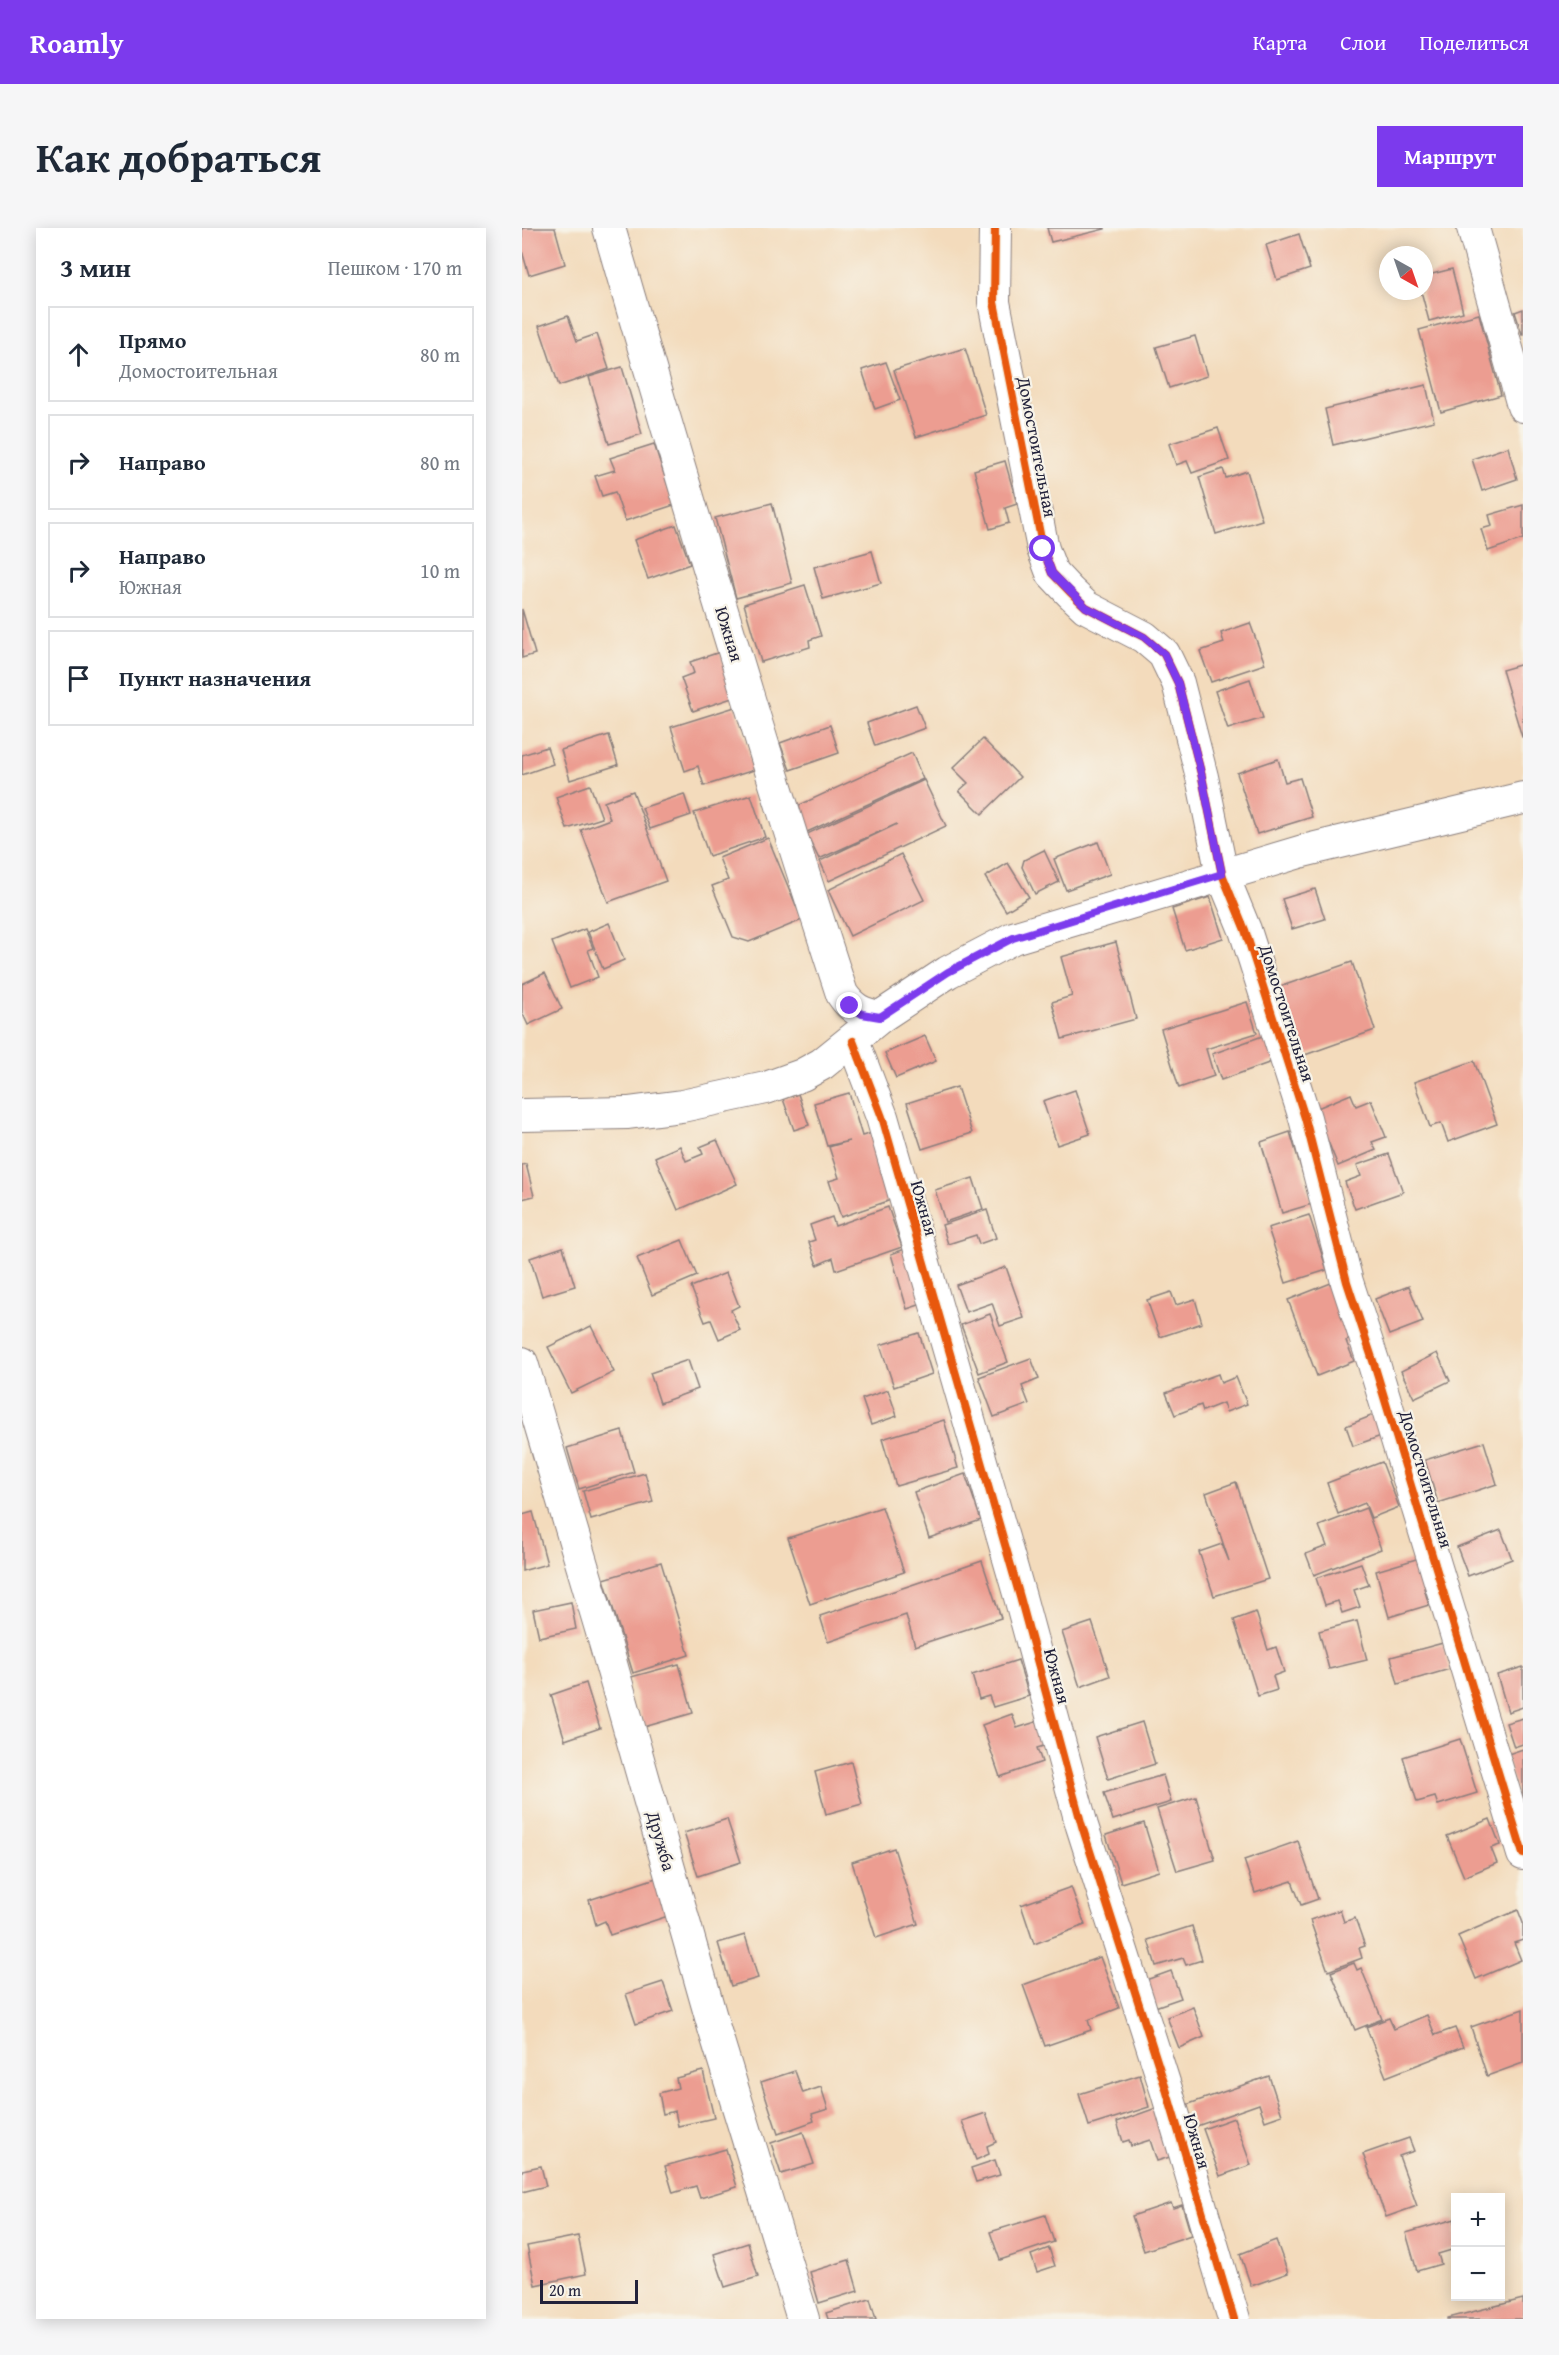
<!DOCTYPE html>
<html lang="ru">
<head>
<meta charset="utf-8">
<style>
  body { margin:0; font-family:"Gentium Book Plus",serif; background:#f6f6f7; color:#1f2937 }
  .controls { position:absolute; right:18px; bottom:18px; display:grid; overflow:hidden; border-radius:0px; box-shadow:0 3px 15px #0003 }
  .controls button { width:54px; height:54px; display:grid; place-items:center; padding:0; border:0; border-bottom:2px solid #e0e1e3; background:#fff; color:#1f2937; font:30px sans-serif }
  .compass { position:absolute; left:857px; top:18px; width:54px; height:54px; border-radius:50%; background:#fff; box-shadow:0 3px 15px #0003; rotate:140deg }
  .scale { position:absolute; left:18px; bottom:15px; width:98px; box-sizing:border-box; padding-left:6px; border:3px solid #22223b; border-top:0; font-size:16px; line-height:21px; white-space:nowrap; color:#22223b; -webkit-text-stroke:4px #f7f3e8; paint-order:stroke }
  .stop { position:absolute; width:18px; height:18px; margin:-14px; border:4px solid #7c3aed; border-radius:50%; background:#fff }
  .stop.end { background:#7c3aed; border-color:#fff; box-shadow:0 2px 6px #0008 }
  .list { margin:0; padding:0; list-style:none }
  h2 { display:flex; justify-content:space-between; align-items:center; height:78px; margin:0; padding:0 24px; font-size:26px }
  h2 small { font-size:20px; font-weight:400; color:#747a83 }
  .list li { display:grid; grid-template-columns:39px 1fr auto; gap:18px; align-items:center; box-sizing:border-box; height:96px; margin:0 12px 12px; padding:0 12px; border:2px solid #e0e1e3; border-radius:0px }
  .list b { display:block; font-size:22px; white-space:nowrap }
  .list p { margin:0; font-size:20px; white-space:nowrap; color:#747a83 }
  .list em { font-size:20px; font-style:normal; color:#747a83 }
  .icon { flex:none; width:33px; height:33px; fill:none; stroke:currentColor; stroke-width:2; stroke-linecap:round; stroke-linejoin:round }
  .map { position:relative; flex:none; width:1001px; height:2091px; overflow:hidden; border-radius:0px }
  header { display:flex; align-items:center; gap:36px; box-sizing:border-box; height:84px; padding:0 30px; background:#7c3aed; color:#fff }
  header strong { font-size:28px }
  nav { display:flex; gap:33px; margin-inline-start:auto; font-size:21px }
  .intro { display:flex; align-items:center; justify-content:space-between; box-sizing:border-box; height:144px; padding:0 36px }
  h1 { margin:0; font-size:42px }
  .button { padding:15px 27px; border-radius:0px; background:#7c3aed; color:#fff; font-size:21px; font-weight:700 }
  main { display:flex; gap:36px; padding:0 36px }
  aside { flex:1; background:#fff; border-radius:0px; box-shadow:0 3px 15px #0003 }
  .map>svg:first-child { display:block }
  .building { fill:#ec9d91 }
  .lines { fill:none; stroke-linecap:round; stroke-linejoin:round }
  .minor-casing { stroke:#8a7e7c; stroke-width:34 }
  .minor { stroke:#fff; stroke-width:32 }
  .cycleway-casing { stroke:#f7f3e8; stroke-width:11 }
  .cycleway { stroke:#e8590c; stroke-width:8 }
  .route { stroke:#7c3aed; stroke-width:8 }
  .labels { text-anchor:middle; stroke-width:4.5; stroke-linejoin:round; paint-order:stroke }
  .street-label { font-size:18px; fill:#22223b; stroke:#f7f3e8 }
</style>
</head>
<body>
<header>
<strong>Roamly</strong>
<nav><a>Карта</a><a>Слои</a><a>Поделиться</a></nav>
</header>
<div class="intro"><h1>Как добраться</h1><a class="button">Маршрут</a></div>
<main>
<aside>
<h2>3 мин<small>Пешком · 170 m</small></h2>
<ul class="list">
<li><svg class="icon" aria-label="ahead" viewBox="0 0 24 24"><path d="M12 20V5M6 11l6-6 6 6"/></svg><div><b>Прямо</b><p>Домостоительная</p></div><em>80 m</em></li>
<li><svg class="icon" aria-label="right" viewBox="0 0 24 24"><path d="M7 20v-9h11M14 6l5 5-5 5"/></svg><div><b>Направо</b></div><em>80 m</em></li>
<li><svg class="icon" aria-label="right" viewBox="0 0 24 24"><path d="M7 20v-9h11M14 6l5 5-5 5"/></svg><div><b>Направо</b><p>Южная</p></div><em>10 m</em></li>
<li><svg class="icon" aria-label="arrive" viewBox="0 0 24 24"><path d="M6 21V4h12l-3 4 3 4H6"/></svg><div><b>Пункт назначения</b></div></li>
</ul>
</aside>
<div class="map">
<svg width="1001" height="2091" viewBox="0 0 1001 2091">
  <rect width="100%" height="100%" fill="#f7f3e8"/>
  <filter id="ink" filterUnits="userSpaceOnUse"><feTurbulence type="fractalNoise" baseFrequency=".0167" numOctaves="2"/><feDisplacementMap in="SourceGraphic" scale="12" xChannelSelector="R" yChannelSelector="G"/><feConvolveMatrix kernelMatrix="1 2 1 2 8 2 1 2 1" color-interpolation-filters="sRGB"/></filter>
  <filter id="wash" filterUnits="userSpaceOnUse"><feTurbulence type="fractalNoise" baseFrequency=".008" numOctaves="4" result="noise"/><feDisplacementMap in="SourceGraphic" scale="24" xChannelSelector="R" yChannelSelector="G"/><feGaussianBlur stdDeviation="1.35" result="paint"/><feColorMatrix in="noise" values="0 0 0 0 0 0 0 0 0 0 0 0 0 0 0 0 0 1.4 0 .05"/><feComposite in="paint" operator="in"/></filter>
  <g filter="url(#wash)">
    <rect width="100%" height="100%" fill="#f3dbbc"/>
    <g id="blocks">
      <!-- building -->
      <g class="building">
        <path d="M0 0H33L43 36 7 47 0 23Z"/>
        <path d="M525 0H583V1L529 14Z"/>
        <path d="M777 6 788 41 755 52 744 17Z"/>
        <path d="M930 41 941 84 907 93 899 63H902V48Z"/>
        <path d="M1001 81V106H1000L993 84Z"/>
        <path d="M957 86 979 167 919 184 897 102Z"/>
        <path d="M46 88 55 113 75 106 87 141 37 158 17 98Z"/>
        <path d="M673 108 685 148 647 160 634 119Z"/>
        <path d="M443 120 464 187 394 209 372 142Z"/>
        <path d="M364 134 378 172 353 181 340 142Z"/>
        <path d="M100 139 120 206 87 216 67 149Z"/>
        <path d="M904 157 912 193 811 217 803 181Z"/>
        <path d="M696 200 707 232 670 245 665 233 654 237 647 216Z"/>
        <path d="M132 216 152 277 103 293 93 264 80 268 73 248 93 242 88 230Z"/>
        <path d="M986 219 995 251 960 263 950 231Z"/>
        <path d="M483 233 495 276 483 280 487 295 468 301 452 242Z"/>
        <path d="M701 241 704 250 725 243 740 292 694 306 677 249Z"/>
        <path d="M250 275 270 355 214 370 193 290Z"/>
        <path d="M1001 277V311L966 323 959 301 970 298 967 287Z"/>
        <path d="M154 297 168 336 126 351 112 312Z"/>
        <path d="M350 323 359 355 301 371 292 339Z"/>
        <path d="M283 357 299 408 287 412 288 419 239 434 222 376Z"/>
        <path d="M0 381 13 426 0 430Z"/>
        <path d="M728 395 743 436 689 454 678 423 702 415 699 405Z"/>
        <path d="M198 424 213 469 171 483 159 450 172 445 168 434Z"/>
        <path d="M1001 436V509H1000L980 442Z"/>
        <path d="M728 451 741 490 706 501 693 463Z"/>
        <path d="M394 477 403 500 353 518 345 495Z"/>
        <path d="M213 479 232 542 182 558 176 538 163 543 149 499Z"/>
        <path d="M308 497 317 525 268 542 258 515Z"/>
        <path d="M87 507 96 537 48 552 39 522Z"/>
        <path d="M461 511 498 549 460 586 437 563 446 555 431 540Z"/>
        <path d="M25 519 31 536 0 547V527Z"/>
        <path d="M390 525 401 551 285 604 273 579Z"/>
        <path d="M756 531 763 554 778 550 790 589 735 606 715 545Z"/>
        <path d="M402 552 424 598 307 653 298 633 375 596 297 631 285 606Z"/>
        <path d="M68 557 80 590 45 601 34 569Z"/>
        <path d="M111 563 144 653 86 674 59 602 88 591 82 574Z"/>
        <path d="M162 566 169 587 128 601 120 580Z"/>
        <path d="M229 567 243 609 187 628 172 585Z"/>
        <path d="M246 610 280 692 227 714 211 709 190 658 206 652 197 630Z"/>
        <path d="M576 614 588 646 544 662 532 631Z"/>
        <path d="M522 622 537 654 513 666 500 639 502 632Z"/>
        <path d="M379 626 402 672 328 708 306 662Z"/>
        <path d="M486 635 507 669 484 683 463 649Z"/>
        <path d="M793 661 803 691 770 701 760 671Z"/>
        <path d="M688 669 701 710 663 722 650 681Z"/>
        <path d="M87 695 102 732 81 741 66 704Z"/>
        <path d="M63 701 71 720 66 722 76 749 48 760 30 714Z"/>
        <path d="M594 714 614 791 540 811 530 774 550 768 539 729Z"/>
        <path d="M830 734 853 802 780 828 757 759Z"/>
        <path d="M23 745 40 781 6 797 0 784V756Z"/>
        <path d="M725 774 735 805 684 821 692 848 657 860 639 801Z"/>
        <path d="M749 805 758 831 699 852 690 826Z"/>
        <path d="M403 808 414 833 374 850 363 825Z"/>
        <path d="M952 833 975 896 926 914 919 895 908 899 892 854Z"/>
        <path d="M435 859 450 905 400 921 385 875Z"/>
        <path d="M553 862 568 906 535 917 521 873Z"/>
        <path d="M327 865 340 908 350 905 372 971 319 989 307 953 317 950 307 919 327 913 305 918 292 875Z"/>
        <path d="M276 866 287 897 272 902 261 871Z"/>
        <path d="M829 866 834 878 849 872 864 909 850 914 854 922 816 938 793 881Z"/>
        <path d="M768 904 790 976 760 985 739 914Z"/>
        <path d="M195 912 215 956 156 982 133 929 158 918 164 933 181 926 178 919Z"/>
        <path d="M867 926 881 964 833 981 823 954 839 948 835 937Z"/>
        <path d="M4 936 12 968 0 971V937Z"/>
        <path d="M451 950 461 981 423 994 413 962Z"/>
        <path d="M366 979 380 1019 314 1042 311 1030 295 1037 287 1014 293 1012 288 997 310 989 313 998Z"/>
        <path d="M465 982 474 1010 457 1016 454 1007 426 1016 420 997Z"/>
        <path d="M787 987 805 1042 764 1055 746 1000Z"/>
        <path d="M160 1012 175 1048 130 1067 115 1030Z"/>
        <path d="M41 1019 53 1058 20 1068 8 1030Z"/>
        <path d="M386 1020 403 1075 385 1081 369 1026Z"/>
        <path d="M484 1039 502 1090 478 1098 470 1075 444 1084 434 1057Z"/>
        <path d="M204 1045 217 1078 209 1082 218 1102 197 1111 189 1092 183 1094 169 1059Z"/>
        <path d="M814 1053 836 1108 824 1113 832 1133 795 1148 766 1072Z"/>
        <path d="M887 1058 901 1094 867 1107 853 1071Z"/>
        <path d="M649 1064 654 1077 673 1071 680 1095 638 1109 625 1072Z"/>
        <path d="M468 1086 486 1134 457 1145 439 1097Z"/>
        <path d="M69 1098 92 1144 49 1165 26 1119Z"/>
        <path d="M397 1105 410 1146 372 1159 358 1117Z"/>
        <path d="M915 1125 928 1153 892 1170 879 1143Z"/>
        <path d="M509 1130 517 1151 500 1158 507 1176 472 1189 457 1149Z"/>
        <path d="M166 1132 176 1161 138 1175 128 1145Z"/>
        <path d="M696 1146 699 1155 714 1149 725 1176 704 1184 701 1175 681 1183 679 1177 653 1187 644 1165Z"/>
        <path d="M366 1162 375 1188 349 1197 340 1171Z"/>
        <path d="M854 1186 862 1207 831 1218 824 1198Z"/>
        <path d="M422 1192 436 1240 374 1258 360 1211Z"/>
        <path d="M100 1203 112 1244 57 1261 45 1220Z"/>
        <path d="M962 1214 975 1256 916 1275 903 1232Z"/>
        <path d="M860 1234 877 1279 849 1290 843 1275 816 1286 805 1255Z"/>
        <path d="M123 1245 131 1274 69 1292 61 1263Z"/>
        <path d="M443 1246 459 1292 407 1310 392 1264Z"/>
        <path d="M714 1254 746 1351 692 1368 677 1324 700 1316 707 1333 684 1265Z"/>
        <path d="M360 1279 382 1344 288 1376 266 1310Z"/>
        <path d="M844 1280 859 1321 792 1347 784 1326 805 1318 797 1298Z"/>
        <path d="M11 1284 25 1336 0 1343V1287Z"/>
        <path d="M979 1302 990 1331 946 1348 935 1319Z"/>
        <path d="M901 1329 910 1358 902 1360 907 1377 867 1389 854 1343Z"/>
        <path d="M460 1333 479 1390 393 1418 384 1387 306 1414 298 1388Z"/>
        <path d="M139 1334 167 1427 111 1445 82 1351Z"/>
        <path d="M839 1335 847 1357 832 1362 838 1379 820 1385 816 1373 803 1377 794 1350Z"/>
        <path d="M49 1374 54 1401 17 1409 11 1382Z"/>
        <path d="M734 1384 746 1422 754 1419 762 1444 751 1448 755 1462 736 1468 712 1392Z"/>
        <path d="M835 1393 845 1432 807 1441 797 1403Z"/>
        <path d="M570 1394 588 1448 558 1459 540 1404Z"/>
        <path d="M921 1415 928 1441 876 1456 869 1429Z"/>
        <path d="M496 1432 507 1468 471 1479 467 1468 457 1471 450 1447Z"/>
        <path d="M157 1436 171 1485 122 1499 109 1449Z"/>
        <path d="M1001 1439V1479L986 1484 975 1447Z"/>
        <path d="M64 1455 78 1500 43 1512 29 1467Z"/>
        <path d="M490 1486 495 1500 520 1492 528 1516 515 1520 520 1534 478 1549 460 1497Z"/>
        <path d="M1001 1490V1516L992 1519 984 1495Z"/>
        <path d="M620 1494 633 1536 586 1551 573 1509Z"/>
        <path d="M938 1511 955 1565 916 1577 913 1569 895 1574 881 1529Z"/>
        <path d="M1001 1521V1570L997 1571 983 1527Z"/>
        <path d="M329 1534 340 1576 304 1586 293 1544Z"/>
        <path d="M641 1547 649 1574 591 1592 582 1565Z"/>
        <path d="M674 1569 693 1632 655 1643 635 1581Z"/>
        <path d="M205 1591 219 1634 176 1648 162 1605Z"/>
        <path d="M968 1591 978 1617 969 1620 975 1635 942 1649 925 1608Z"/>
        <path d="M622 1595 637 1643 599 1655 584 1607Z"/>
        <path d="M776 1613 796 1671 779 1677 770 1653 733 1665 722 1632Z"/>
        <path d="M372 1620 396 1696 354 1710 330 1634Z"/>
        <path d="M134 1650 146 1688 88 1707 83 1693 74 1697 67 1672Z"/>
        <path d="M549 1659 563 1697 512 1716 499 1677Z"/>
        <path d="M818 1682 822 1694 833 1690 843 1718 837 1720 840 1730 806 1743 788 1692Z"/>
        <path d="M996 1682 1001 1695V1712L992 1715 999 1732 954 1751 936 1708Z"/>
        <path d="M670 1698 680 1732 664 1737 661 1730 634 1738 626 1712Z"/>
        <path d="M223 1707 236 1750 209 1758 196 1715Z"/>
        <path d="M578 1729 597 1780 566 1792 569 1802 523 1818 501 1757Z"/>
        <path d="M832 1735 835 1742 839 1740 860 1791 833 1802 809 1744Z"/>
        <path d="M649 1743 659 1770 633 1779 624 1752Z"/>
        <path d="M141 1754 151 1783 114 1796 104 1766Z"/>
        <path d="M671 1779 682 1809 657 1820 645 1789Z"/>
        <path d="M1001 1781V1835L965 1848 949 1799Z"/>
        <path d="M905 1787 913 1807 933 1800 941 1819 864 1849 844 1799 867 1790 872 1801Z"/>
        <path d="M181 1843 192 1890 156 1898 153 1883 141 1886 137 1865 156 1860 154 1850Z"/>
        <path d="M273 1843 281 1865 299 1859 306 1881 290 1886 292 1893 256 1906 239 1854Z"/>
        <path d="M618 1847 627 1879 567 1898 557 1866Z"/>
        <path d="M747 1848 760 1887 743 1893 737 1876 672 1899 664 1877Z"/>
        <path d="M637 1879 654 1927 635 1933 628 1912 609 1918 607 1912 601 1914 595 1894Z"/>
        <path d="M464 1885 474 1914 465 1918 467 1926 454 1932 440 1893Z"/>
        <path d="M712 1890 729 1937 698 1948 681 1901Z"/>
        <path d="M281 1904 292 1936 259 1946 249 1915Z"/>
        <path d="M887 1910 892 1923 877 1928 895 1978 864 1989 841 1926Z"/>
        <path d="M204 1921 215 1959 178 1970 174 1958 151 1965 143 1938Z"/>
        <path d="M473 1932 478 1947 454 1954 449 1940Z"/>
        <path d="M19 1938 24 1958 0 1964V1942Z"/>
        <path d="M649 1975 651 1980 660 1977 669 2007 622 2023 610 1988Z"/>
        <path d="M523 1987 532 2014 478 2032 468 2004Z"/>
        <path d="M933 1991V2021L916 2026 919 2036 895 2043 884 2005Z"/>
        <path d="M56 2008 64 2046 13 2057 5 2018Z"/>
        <path d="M754 2012 766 2045 729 2058 718 2026Z"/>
        <path d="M226 2015 236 2049 203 2059 192 2026Z"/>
        <path d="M527 2020 533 2038 515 2044 509 2027Z"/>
        <path d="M327 2032 336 2063 297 2075 288 2044Z"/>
        <path d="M348 2071 354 2091H306L304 2085Z"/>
        <path d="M1001 2071V2091H926V2090Z"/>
      </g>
    </g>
  </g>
  <g filter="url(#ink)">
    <use href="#blocks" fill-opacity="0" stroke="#8a7e7c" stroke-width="1.5"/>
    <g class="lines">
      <defs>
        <g id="minor">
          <path d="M87 0C161 256 237 512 320 766 330 781 340 786 358 789"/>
          <path d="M473 0 472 74 521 321 530 345 548 364 564 379 622 409 642 426 656 455 680 549 700 646 723 702 783 890 825 1054 852 1136 1001 1626"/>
          <path d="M951 0 1001 178"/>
          <path d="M331 813 360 889 498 1369 560 1598 644 1861 712 2091"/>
          <path d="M0 887 106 885 160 878 244 860 280 847 300 836 358 789 426 744 491 710 781 623 1001 570"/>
          <path d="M0 1135 82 1411 192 1800 281 2091"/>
        </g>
      </defs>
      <!-- minor casing -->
      <use href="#minor" class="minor-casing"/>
      <!-- minor -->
      <use href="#minor" class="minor"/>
      <defs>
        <g id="cycleway">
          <path d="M473 0 472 74 521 321 530 345 548 364 564 379 622 409 642 426 656 455 680 549 700 646 723 702 783 890 825 1054 852 1136 1001 1626"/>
          <path d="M331 813 360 889 498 1369 560 1598 644 1861 712 2091"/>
        </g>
      </defs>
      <!-- cycleway casing -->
      <use href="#cycleway" class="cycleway-casing"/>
      <!-- cycleway -->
      <use href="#cycleway" class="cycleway"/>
    </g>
  </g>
  <g class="lines" filter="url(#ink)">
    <!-- route -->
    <path class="route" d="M328 778 340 786 358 789 426 744 491 710 700 646 680 549 656 455 642 426 622 409 564 379 530 345 521 321"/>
  </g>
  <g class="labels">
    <!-- street labels -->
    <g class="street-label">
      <text transform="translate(515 219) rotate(79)" y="6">Домостоительная</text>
      <text transform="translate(207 406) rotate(73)" y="6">Южная</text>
      <text transform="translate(765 785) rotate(72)" y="6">Домостоительная</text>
      <text transform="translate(402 980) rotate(74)" y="6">Южная</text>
      <text transform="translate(904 1251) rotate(73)" y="6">Домостоительная</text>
      <text transform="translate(535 1448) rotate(75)" y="6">Южная</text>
      <text transform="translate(139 1613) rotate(74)" y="6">Дружба</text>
      <text transform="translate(675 1913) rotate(74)" y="6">Южная</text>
    </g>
  </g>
</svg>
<div class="controls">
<button>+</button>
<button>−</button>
</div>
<svg class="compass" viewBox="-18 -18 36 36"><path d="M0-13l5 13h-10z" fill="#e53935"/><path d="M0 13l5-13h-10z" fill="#747a83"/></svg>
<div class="scale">20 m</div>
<div class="stop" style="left:521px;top:321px"></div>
<div class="stop end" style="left:328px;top:778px"></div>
</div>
</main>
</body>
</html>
